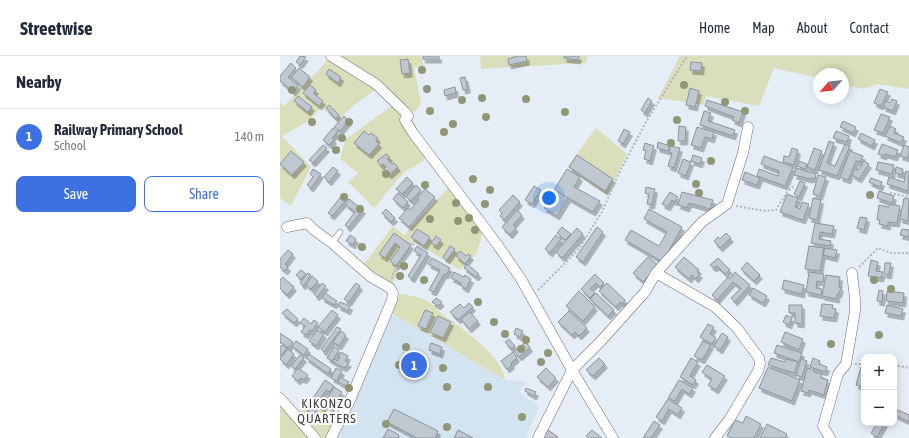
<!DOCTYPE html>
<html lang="en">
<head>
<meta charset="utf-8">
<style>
  body { margin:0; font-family:"Asap Condensed",sans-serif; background:#f2f2f3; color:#1f2937 }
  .controls { position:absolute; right:12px; bottom:12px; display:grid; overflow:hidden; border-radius:8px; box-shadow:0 2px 10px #0003 }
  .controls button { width:36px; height:36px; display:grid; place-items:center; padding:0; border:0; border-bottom:1px solid #e0e1e3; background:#fff; color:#1f2937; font:20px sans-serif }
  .compass { position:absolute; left:533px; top:12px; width:36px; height:36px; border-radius:50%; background:#fff; box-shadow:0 2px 10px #0003; rotate:243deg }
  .you { position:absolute; left:269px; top:142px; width:14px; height:14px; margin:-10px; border:3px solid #fff; border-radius:50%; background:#1a73e8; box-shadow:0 0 0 6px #1a73e833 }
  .badge { display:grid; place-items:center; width:26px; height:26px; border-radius:50%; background:#3d71e2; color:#fff; font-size:13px; font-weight:700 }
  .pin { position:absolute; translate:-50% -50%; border:2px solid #fff; box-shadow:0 1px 4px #0006 }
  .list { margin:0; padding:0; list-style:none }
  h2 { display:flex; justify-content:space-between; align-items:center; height:52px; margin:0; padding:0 16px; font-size:17px }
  h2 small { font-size:13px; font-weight:400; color:#747a83 }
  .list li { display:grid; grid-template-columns:26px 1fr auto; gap:12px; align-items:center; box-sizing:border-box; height:56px; padding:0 16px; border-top:1px solid #e0e1e3 }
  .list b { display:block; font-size:15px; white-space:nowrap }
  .list p { margin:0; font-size:13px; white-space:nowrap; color:#747a83 }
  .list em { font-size:13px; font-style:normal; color:#747a83 }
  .actions { display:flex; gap:8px; padding:12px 16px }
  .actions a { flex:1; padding:9px 0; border:1px solid #3d71e2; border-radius:8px; text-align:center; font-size:14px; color:#3d71e2 }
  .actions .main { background:#3d71e2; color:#fff }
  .map { position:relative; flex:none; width:629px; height:382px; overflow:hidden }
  header { display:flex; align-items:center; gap:24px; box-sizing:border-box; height:56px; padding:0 20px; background:#fff; border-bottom:1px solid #e0e1e3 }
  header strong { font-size:19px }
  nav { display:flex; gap:22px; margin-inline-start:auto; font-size:14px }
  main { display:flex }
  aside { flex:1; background:#fff }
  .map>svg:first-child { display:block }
  .built { fill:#d4e3f0 }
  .green { fill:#d9dfbb }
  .building { fill:#bfc7d0; stroke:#8b939b; filter:url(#shadow) }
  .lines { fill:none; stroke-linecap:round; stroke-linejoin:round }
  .service-casing { stroke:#697179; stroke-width:6 }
  .minor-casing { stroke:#697179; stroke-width:11 }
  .path { stroke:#afb6bd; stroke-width:2; stroke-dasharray:2 2; stroke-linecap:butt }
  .service { stroke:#fff; stroke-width:5 }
  .minor { stroke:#fff; stroke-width:10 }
  .tree { fill:#8f9777 }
  .labels { text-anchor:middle; stroke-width:4; stroke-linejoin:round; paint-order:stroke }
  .quarter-label { font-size:13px; letter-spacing:1px; fill:#383c3f; stroke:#fff }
</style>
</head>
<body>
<header>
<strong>Streetwise</strong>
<nav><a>Home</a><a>Map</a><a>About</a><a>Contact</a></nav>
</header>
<main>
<aside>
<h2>Nearby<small></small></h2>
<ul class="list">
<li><span class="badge">1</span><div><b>Railway Primary School</b><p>School</p></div><em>140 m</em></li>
</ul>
<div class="actions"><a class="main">Save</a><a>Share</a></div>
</aside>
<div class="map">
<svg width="629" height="382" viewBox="0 0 629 382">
  <defs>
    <filter id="shadow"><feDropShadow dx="2.5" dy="4" stdDeviation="0" flood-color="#0004"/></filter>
  </defs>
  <rect width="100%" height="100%" fill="#e5eef7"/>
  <!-- built -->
  <path class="built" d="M113 258 225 324 247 326 239 336 259 350 246 382H50Z"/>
  <!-- green -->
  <g class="green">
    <path d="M56 0H141L144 11H134L141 47 134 57 91 20Z"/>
    <path d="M200 0H308L306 7 201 13Z"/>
    <path d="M400 0H629V33L598 28 584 33 563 28V18H539V22L494 12 479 50 426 40 423 49 378 42Z"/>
    <path d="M48 4 74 19 95 34 74 49 57 65 41 51C32 65 16 72 2 80L31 111 11 150 0 142V47L4 50Z"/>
    <path d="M113 49 128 63 150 100 144 103V105L124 116 94 152 68 126 78 117 60 103 65 84Z"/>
    <path d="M316 72 347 98 327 139 287 111Z"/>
    <path d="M171 129 204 170 197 197 180 214 129 183 133 187 122 206 112 229 84 208 113 170 124 179Z"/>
    <path d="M119 238C127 239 136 240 143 243 150 245 155 252 160 256 178 270 224 300 225 324L113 258Z"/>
    <path d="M30 345 59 364 50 382H41L18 356Z"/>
    <path d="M0 349 32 382H0Z"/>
  </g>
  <!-- building -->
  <g class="building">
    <path d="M20 0 26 1 20 9 16 6Z"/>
    <rect x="143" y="0" width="16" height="3"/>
    <path d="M235 0H246L247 5 229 9 228 3 235 1Z"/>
    <path d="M284 0H299L298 4 284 2Z"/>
    <path d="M128 3 130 17 122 18 120 4Z"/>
    <path d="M411 6 422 7 421 15 410 14Z"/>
    <path d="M11 7 16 12 8 21 18 29 13 36 0 25V20Z"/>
    <path d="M19 12 30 21 23 31 11 21Z"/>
    <path d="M49 13 61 21 58 27 46 18Z"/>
    <path d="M185 21 188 33 183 34 180 22Z"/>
    <path d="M30 29 36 34 33 37 43 45 39 50 23 37Z"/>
    <path d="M175 31 176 37 165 40 164 34Z"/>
    <path d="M410 32 419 35 415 51 406 49Z"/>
    <path d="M600 33 608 36 601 50 594 47Z"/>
    <path d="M18 40 32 51 28 56 14 45Z"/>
    <path d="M368 42 372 45 365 57 361 54Z"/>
    <path d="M612 43 617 45 613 55 603 51 606 45 610 47Z"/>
    <path d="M427 44 463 56 459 67 452 64 454 61 425 50Z"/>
    <path d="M49 49 59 59 56 63 46 52Z"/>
    <path d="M424 55 431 57 428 65 455 74 453 80 420 69Z"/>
    <path d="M601 58 610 61 603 77 594 74Z"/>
    <path d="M64 60 69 65 60 75 54 71Z"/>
    <path d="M563 65 576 71 573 77 560 71Z"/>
    <path d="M399 70 406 71 405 85H398Z"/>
    <path d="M610 70 616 73 614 77 624 81 621 87 605 80Z"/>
    <path d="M417 71 434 76 432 83 425 81 421 92 411 89Z"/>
    <path d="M53 72 58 76 52 82 54 84 49 89 43 84Z"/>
    <path d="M344 73 350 76 343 88 338 85Z"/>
    <path d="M84 75 89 79 91 77 98 82 96 85 99 88 89 99 74 87Z"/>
    <path d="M556 75 569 80 567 86 553 82Z"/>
    <path d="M581 77 595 84 592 90 578 83Z"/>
    <path d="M549 85 554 87 547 107 555 110 565 88 570 90 557 120 539 114Z"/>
    <path d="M378 86 390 90 388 95 377 92Z"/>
    <path d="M365 87 374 90 370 105 364 103 366 95 363 94Z"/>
    <path d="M602 88 618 94 615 101 605 98 604 100 598 98Z"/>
    <path d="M43 89 47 92 33 107 29 104Z"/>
    <path d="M624 89 629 91V98L627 102 620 100Z"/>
    <path d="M390 90 400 92 394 112 388 110 392 97 389 96Z"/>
    <path d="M512 92 518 94 514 109 503 106 504 100 509 101Z"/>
    <path d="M534 92 542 95 535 114 527 111Z"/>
    <path d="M11 95 24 106 12 119 0 108Z"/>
    <path d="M570 95 583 100 580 106 576 105 568 124 560 121Z"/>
    <path d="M106 98 110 101 107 103 112 108 114 107 118 111 109 119 104 113 106 111 103 108 101 110 97 105Z"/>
    <path d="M297 99 333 123 325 135 289 111Z"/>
    <path d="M413 99 422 102 420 108 411 105Z"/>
    <path d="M484 100 513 111 505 130 477 120 479 113 498 120 499 115 481 108Z"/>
    <path d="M403 103 411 106 406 120 398 117Z"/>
    <path d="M519 105 527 108 525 113 517 110Z"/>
    <path d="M584 105 589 108 579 123 572 119 575 113 578 114Z"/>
    <path d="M598 106 614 109 612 118 596 114Z"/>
    <path d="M53 111 58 115 49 126 44 121Z"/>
    <path d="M616 111 623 113 622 119 615 117Z"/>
    <path d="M516 112 536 118 535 123 531 122 530 123 514 119Z"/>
    <path d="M33 113 41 118 31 132 27 129 33 121 30 118Z"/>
    <path d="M287 113 300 121 294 131 320 145 313 156 274 134Z"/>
    <path d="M626 115 629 116 628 135 607 128 609 121 624 126Z"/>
    <path d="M465 116 480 122 477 129 462 124Z"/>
    <path d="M538 119 546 121 540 140 533 138Z"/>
    <path d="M127 121 133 127 122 138 116 133Z"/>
    <path d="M591 122 602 126 600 131 589 126Z"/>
    <path d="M520 125 525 127 519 141 514 138Z"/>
    <path d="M136 129 141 134 131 145 126 141Z"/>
    <path d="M254 130 261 134 252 148 245 144Z"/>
    <path d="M366 131 375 133 372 149 367 148 369 138 365 137Z"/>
    <path d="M145 133 155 141 129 171 119 162 128 152 130 154 139 144 137 142Z"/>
    <path d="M275 134 288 142 277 160 264 152Z"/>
    <path d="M599 135 614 140 612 147 597 142Z"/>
    <path d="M390 136 398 141 394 146 392 144 388 151 382 148Z"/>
    <path d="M402 136 433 144 430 153 409 147 407 152 398 149Z"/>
    <path d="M118 137 128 146 123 152 113 143Z"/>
    <path d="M63 138 68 142 52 160 48 157Z"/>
    <path d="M507 138 518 142 515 151 520 153 522 146 529 148 523 164 500 156Z"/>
    <path d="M233 139 240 146 224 164 220 160 222 157 219 154Z"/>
    <path d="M533 142 541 144 537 164 529 162Z"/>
    <path d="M624 142 629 143 628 165 620 163Z"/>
    <path d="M69 143 83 154 68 172 65 169 75 156 65 148Z"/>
    <path d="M610 148 620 150 617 167 608 166V170L599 168 600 164H597L599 149 609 151Z"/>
    <path d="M106 153 115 162 111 166 102 157Z"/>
    <path d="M369 153 402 171 383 206 345 184 351 174 379 190 387 176 364 163Z"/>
    <path d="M237 154 242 159 233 169 236 172 230 179 222 171Z"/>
    <path d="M580 161 587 162 584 174 577 172Z"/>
    <path d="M535 167 554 170 552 178 540 176 539 183 551 185 550 190 531 187Z"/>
    <path d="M282 171 291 178 285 184 277 177Z"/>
    <path d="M317 171 323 176 303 206 296 201Z"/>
    <path d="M297 172 303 178 282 202 276 196Z"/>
    <path d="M137 173 150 181 144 190 131 181Z"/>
    <path d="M622 173 629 174V181L620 179Z"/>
    <path d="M114 177 131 189 116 210 110 205 120 191 115 187 105 202 99 198Z"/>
    <path d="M446 177 451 182 440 192 434 185 438 181 440 183Z"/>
    <path d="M70 179 76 183 73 189 66 185Z"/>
    <path d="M276 179 281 183 270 197 265 193Z"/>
    <path d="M156 180 161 184 156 190 151 187Z"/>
    <path d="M137 190 148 197 132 223 128 220 141 199 134 195Z"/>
    <path d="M170 190 175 193 167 204 163 201Z"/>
    <path d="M529 190 544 192 540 215 525 213Z"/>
    <path d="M545 192 557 194 555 202 543 199Z"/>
    <path d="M8 194 13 198 5 208 8 211 5 215 0 211V203Z"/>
    <path d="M180 195 186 200 188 198 191 200 185 208 176 200Z"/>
    <path d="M368 201 378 209 363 226 353 217Z"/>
    <path d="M404 201 419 214 417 216 420 218 416 223 412 219 409 223 395 211Z"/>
    <path d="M152 202 170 212 166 219 164 218 154 236 149 234 160 214 148 208Z"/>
    <path d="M438 202 450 214 445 218 437 210 434 212 430 209Z"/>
    <path d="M591 204 598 206 596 215 603 216 601 222 588 220Z"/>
    <path d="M467 206 480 219 474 225 461 213Z"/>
    <path d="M605 207H611L609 219 604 218Z"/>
    <path d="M187 208 199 218 196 221 184 212Z"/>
    <path d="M21 214 26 218 21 223 16 219Z"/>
    <path d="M174 216 184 221 185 219 191 223 186 233 180 229 181 227 171 222Z"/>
    <path d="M455 216 470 229 455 246 451 242 461 232 453 226 437 244 432 239 448 221 450 223Z"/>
    <path d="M529 216 544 218 543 226 537 225 536 232 542 233 541 239 526 236Z"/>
    <path d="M28 217 31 219 23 230 20 227Z"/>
    <path d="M315 218 324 227 320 231 316 227 310 233 315 237 310 242 301 233Z"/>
    <path d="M546 219 560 221 559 231H561L559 238H557V243L542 240Z"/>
    <path d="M32 220 38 225 31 233 26 229Z"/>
    <path d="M3 221 14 231 7 239 0 232V224Z"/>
    <path d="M504 224 524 229 522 238 502 233Z"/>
    <path d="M42 227 46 230 37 241 34 238Z"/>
    <path d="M76 227 80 230 69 246 64 243Z"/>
    <path d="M327 227 345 244 342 248 340 246 336 251 319 235Z"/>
    <path d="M473 232 487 240 483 247 469 239Z"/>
    <path d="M599 234 603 235 602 246 597 245Z"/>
    <path d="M299 235 315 251 303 265 286 250Z"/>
    <path d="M607 235 624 237 623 247 606 245Z"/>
    <path d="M45 237 57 245 54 249 42 242Z"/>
    <path d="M316 237 334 254 328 260 310 243Z"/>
    <path d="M156 242 162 246 158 250 152 246Z"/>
    <path d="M60 246 70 250 68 255 58 250Z"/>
    <path d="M189 247 193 251 178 264 170 256 180 248 184 252Z"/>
    <path d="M542 248 553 249 552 252 556 253 554 262 540 260Z"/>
    <path d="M509 249H522V268L515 267V257H509Z"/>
    <path d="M607 249 623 253 621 260 605 257Z"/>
    <path d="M7 253 18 263 14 267 2 257Z"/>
    <path d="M52 254 58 259 45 276 38 271Z"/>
    <path d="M145 254 153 257 146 273 138 270Z"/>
    <path d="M289 255 307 272 299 280 295 276 292 279 278 266Z"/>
    <path d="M190 256 198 265 189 273 181 263Z"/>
    <path d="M506 259 512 262 509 269 503 266Z"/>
    <path d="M158 260 171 266 163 282 150 276Z"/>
    <path d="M24 262 31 268 34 264 38 267 32 275 30 274 26 279 21 276 25 270 20 267Z"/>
    <path d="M428 268 434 271 430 278 436 282 432 288 420 281Z"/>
    <path d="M57 271 61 273 44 296 41 293Z"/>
    <path d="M236 272 243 275 240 281 234 278Z"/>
    <path d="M37 274 44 278 36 290 29 285Z"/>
    <path d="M61 275 66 279 59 290 53 286Z"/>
    <path d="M505 276 523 283 519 294 501 286Z"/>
    <path d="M0 277 13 286 8 292 1 286 0 288Z"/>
    <path d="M442 277 448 281 440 294 434 290Z"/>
    <path d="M229 283 235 290 231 293 225 286Z"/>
    <path d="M16 285 28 293 24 299 12 290Z"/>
    <path d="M423 285 431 289 422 304 414 300Z"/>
    <path d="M246 286 250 292 239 301 234 295Z"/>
    <path d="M151 287 162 291 160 298 149 294Z"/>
    <path d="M2 289 7 292 0 301V291Z"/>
    <path d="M497 289 522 297 519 306 494 297Z"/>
    <path d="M54 291 59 294 52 305 47 302Z"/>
    <path d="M8 293 14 298 6 309 0 303Z"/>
    <path d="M61 296 68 300 65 305 69 307 64 312 52 305 54 303 58 305 60 301H58Z"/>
    <path d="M233 296 237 302 231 307 232 309 227 313 221 305Z"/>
    <path d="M29 298 51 313 48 318 26 302Z"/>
    <path d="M20 299 24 302 15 313 11 310Z"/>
    <path d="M319 302 325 308 313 320 306 314Z"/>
    <path d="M411 302 418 306 410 320 416 324 413 329 400 321Z"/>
    <path d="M491 302 505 306 506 303 518 306 514 317 488 309Z"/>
    <path d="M533 302 540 305 539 308 547 311 545 316 530 311Z"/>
    <path d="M521 303 527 305 522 321 516 319Z"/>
    <path d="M427 309 445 320 436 334 428 329 432 323 422 316Z"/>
    <path d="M488 311 520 324 512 345 479 332Z"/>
    <path d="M581 311 584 312V331L576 329Z"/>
    <path d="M18 312 28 319 24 324 21 322 18 325 12 320Z"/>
    <path d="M56 312 62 315 57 325 51 322Z"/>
    <path d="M266 312 276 322 268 331 257 321Z"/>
    <path d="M527 312 535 314 534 316 542 318 541 322 548 324 544 339 529 334 528 337 521 335Z"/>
    <path d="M60 321 69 326 66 330 58 326Z"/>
    <path d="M45 324 54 330 50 336 46 334 39 345 45 349 43 352 31 345Z"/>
    <path d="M399 324 413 332 409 338 402 333 395 345 388 342Z"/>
    <path d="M54 331 62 336 51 352 44 348Z"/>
    <path d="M246 332 256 336 254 340 245 335Z"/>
    <path d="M388 343 402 352 398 359 389 353 382 365 376 361Z"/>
    <path d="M31 350 37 354 31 363 25 359Z"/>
    <path d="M114 353 158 375 155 382H137L107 366Z"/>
    <path d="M618 354 629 359V366L615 359Z"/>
    <path d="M466 360 481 368 474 382H452L447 380 455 364 463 367Z"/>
    <path d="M374 365 380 369 371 382H363Z"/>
    <path d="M597 367H605L597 381 591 377Z"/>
    <path d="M487 368 507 378 505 382H480Z"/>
    <path d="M108 373 119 379 118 382H103Z"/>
    <path d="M178 374 193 382H174Z"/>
    <path d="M268 374 278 381 277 382H263Z"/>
    <path d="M312 374 322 382H309L306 380Z"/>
  </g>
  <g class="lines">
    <defs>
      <path id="service" d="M52 187 60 176"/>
      <g id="minor">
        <path d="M51 0 96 28 125 56 128 60 125 64 133 77 217 188 241 223 292 314 333 382"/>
        <path d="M7 171 27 167 34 174 52 187 91 221 110 232 113 237 112 244 70 344 51 382"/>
        <path d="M376 217 435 251 457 272 479 302 480 308 478 315 449 364 435 382"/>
        <path d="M0 342 35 382"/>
        <path d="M258 382 292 314 321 285 365 236 376 217 422 166 447 148 463 97 468 71"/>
        <path d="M550 382 543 370 558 318 566 308 575 255V243L572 217"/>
      </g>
    </defs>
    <!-- service casing -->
    <use href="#service" class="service-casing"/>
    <!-- minor casing -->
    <use href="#minor" class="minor-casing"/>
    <!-- path -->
    <g class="path">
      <path d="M610 137 629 141"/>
      <path d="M456 150 485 155 496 154 507 136 515 129"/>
      <path d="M579 211 598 192 611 197H629"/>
      <path d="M112 223 113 218 134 187"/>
      <path d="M258 234 298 194 322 156 339 117 366 66 407 0"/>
      <path d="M575 308H584"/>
      <path d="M614 309 629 312"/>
    </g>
    <!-- service -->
    <use href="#service" class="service"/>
    <!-- minor -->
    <use href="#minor" class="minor"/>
  </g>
  <!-- trees -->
  <g class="tree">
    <circle cx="142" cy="14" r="4"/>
    <circle cx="404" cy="29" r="4"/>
    <circle cx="147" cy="33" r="4"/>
    <circle cx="12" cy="34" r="4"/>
    <circle cx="202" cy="42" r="4"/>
    <circle cx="246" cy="43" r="4"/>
    <circle cx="182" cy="44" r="4"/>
    <circle cx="445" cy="46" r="4"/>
    <circle cx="150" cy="55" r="4"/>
    <circle cx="465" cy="55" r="4"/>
    <circle cx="285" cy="56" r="4"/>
    <circle cx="206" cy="61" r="4"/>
    <circle cx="397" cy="64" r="4"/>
    <circle cx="32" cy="66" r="4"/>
    <circle cx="69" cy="66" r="4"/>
    <circle cx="173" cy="68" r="4"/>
    <circle cx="164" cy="76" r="4"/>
    <circle cx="62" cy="82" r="4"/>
    <circle cx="391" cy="87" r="4"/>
    <circle cx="56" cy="94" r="4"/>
    <circle cx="431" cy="105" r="4"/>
    <circle cx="106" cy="118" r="4"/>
    <circle cx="193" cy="123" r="4"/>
    <circle cx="416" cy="128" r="4"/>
    <circle cx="145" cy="129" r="4"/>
    <circle cx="210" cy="134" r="4"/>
    <circle cx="419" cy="137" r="4"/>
    <circle cx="590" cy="139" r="4"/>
    <circle cx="64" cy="141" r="4"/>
    <circle cx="271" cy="143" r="4"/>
    <circle cx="176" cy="147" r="4"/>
    <circle cx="205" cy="148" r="4"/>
    <circle cx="80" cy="153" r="4"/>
    <circle cx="189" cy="162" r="4"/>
    <circle cx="150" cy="163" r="4"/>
    <circle cx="178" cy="165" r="4"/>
    <circle cx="195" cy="174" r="4"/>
    <circle cx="82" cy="191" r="4"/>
    <circle cx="124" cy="210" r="4"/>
    <circle cx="120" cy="220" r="4"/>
    <circle cx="144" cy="224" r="4"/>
    <circle cx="594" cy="224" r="4"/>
    <circle cx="611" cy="233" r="4"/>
    <circle cx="198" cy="246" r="4"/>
    <circle cx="214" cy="266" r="4"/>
    <circle cx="225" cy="278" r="4"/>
    <circle cx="599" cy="279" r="4"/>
    <circle cx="246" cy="284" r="4"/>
    <circle cx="551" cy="288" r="4"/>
    <circle cx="126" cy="291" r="4"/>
    <circle cx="241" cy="293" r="4"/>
    <circle cx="268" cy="297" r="4"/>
    <circle cx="261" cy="306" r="4"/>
    <circle cx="119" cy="309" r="4"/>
    <circle cx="163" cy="312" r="4"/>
    <circle cx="167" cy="331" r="4"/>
    <circle cx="208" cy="331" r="4"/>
    <circle cx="69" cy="332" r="4"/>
    <circle cx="242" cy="361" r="4"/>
    <circle cx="106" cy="368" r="4"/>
    <circle cx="167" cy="371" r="4"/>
  </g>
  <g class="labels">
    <!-- quarter labels -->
    <g class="quarter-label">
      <text x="47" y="352">KIKONZO<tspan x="47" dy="15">QUARTERS</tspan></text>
    </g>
  </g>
</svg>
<div class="controls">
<button>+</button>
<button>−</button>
</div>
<svg class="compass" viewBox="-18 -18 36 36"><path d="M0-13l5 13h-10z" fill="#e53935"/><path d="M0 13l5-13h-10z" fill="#747a83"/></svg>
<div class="you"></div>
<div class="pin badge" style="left:134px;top:309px">1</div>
</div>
</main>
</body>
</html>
